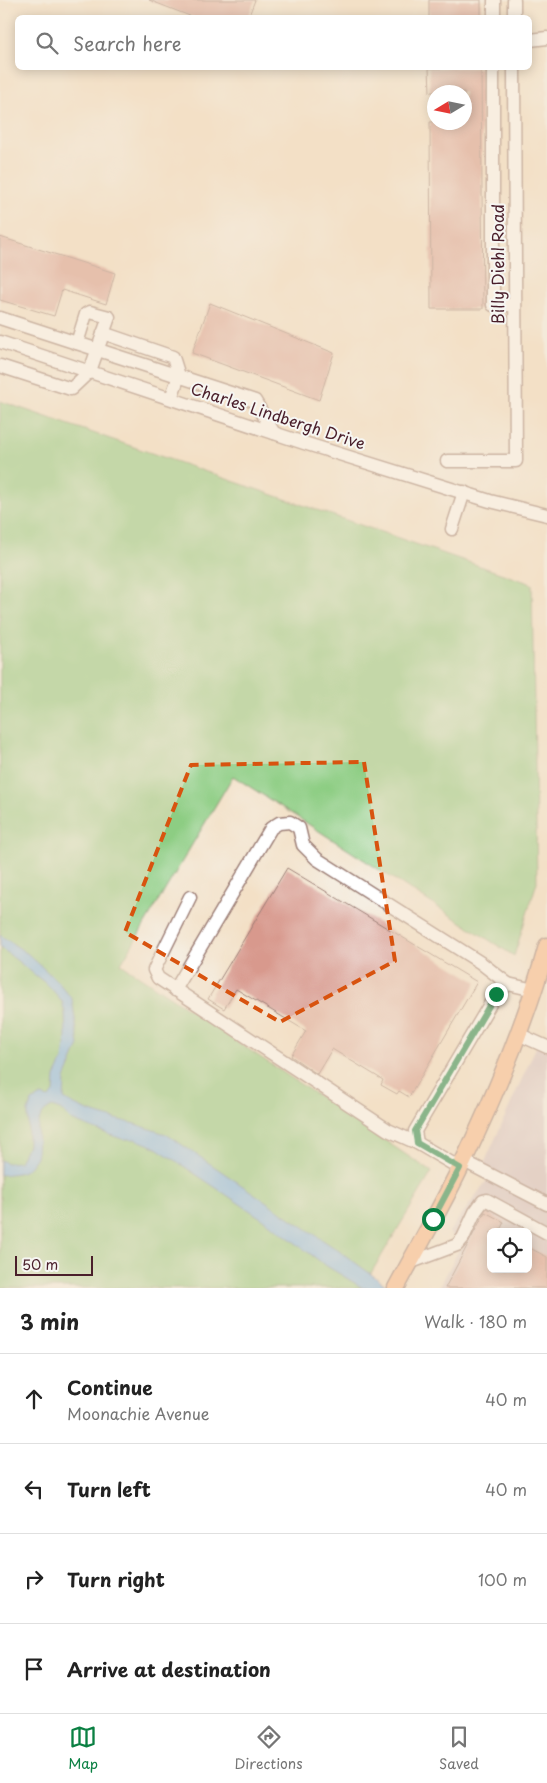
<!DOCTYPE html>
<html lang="en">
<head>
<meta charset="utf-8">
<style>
  body { margin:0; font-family:"Playpen Sans",sans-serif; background:#f6f6f6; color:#222 }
  .controls { position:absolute; right:15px; bottom:15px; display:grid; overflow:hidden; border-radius:8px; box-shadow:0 2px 12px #0003 }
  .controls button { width:45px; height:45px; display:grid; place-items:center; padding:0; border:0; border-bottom:1px solid #e0e0e0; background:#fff; color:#222; font:25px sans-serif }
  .compass { position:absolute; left:427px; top:85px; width:45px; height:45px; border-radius:50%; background:#fff; box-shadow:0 2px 12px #0003; rotate:260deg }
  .scale { position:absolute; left:15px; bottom:12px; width:78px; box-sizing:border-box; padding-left:5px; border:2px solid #4a1f2b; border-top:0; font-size:14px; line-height:18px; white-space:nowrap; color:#4a1f2b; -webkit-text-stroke:4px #f6f6f2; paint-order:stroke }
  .stop { position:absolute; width:15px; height:15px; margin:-11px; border:4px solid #0b8043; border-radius:50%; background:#fff }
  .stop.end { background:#0b8043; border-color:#fff; box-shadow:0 1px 5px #0008 }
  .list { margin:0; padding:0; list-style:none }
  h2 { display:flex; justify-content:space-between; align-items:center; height:65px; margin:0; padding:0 20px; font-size:21px }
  h2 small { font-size:16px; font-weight:400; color:#767676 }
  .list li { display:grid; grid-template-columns:32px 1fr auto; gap:15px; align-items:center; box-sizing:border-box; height:90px; padding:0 20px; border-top:1px solid #e0e0e0 }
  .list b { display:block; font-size:19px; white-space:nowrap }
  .list p { margin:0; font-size:16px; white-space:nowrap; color:#767676 }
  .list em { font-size:16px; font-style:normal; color:#767676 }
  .icon { flex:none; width:28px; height:28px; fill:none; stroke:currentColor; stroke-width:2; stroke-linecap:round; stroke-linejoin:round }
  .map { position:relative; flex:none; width:547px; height:1288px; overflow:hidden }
  .search { position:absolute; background:#fff; box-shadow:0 2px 12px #0003; left:15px; right:15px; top:15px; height:55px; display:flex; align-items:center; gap:12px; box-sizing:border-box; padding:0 18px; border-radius:8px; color:#767676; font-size:19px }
  .sheet { height:425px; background:#fff }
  nav { display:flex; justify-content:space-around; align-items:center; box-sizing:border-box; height:70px; border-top:1px solid #e0e0e0; background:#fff; font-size:14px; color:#767676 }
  nav a { display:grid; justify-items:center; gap:2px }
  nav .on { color:#0b8043 }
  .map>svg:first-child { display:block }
  .industrial { fill:#d2bec4; fill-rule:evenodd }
  .green { fill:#8dcd83; stroke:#6c7657 }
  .water { fill:#79b8ed; stroke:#626c8c }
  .building { fill:#d8998d }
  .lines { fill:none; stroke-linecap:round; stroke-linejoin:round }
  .minor-casing { stroke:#9e8078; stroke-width:15 }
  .major-casing { stroke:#9e8078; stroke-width:19 }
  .minor { stroke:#fff; stroke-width:12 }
  .major { stroke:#fcba8d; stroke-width:16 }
  .route { stroke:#0b8043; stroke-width:6 }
  .marked { fill:none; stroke:#d8530f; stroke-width:4; stroke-dasharray:10 6; stroke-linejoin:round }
  .labels { text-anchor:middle; stroke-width:4; stroke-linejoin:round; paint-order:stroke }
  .street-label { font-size:16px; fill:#4a1f2b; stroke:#f6f6f2 }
</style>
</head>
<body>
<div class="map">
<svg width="547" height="1288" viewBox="0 0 547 1288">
  <rect width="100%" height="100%" fill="#f6f6f2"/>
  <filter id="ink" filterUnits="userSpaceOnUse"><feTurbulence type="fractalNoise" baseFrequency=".02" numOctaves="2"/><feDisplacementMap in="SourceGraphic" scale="10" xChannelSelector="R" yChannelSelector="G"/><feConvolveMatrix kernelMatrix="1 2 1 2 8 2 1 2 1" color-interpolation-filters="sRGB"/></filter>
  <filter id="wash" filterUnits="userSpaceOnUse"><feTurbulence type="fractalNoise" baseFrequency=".0096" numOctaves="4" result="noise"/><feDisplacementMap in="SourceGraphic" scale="20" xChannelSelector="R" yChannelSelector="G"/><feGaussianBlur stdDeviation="1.12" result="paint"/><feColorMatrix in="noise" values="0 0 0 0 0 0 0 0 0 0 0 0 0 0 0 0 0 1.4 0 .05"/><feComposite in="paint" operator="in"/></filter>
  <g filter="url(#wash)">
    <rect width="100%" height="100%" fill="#f3e0c6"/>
    <!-- industrial -->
    <path class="industrial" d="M537 1045 547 1049V1288H439L461 1246 449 1232 493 1172 483 1166ZM491 1232H528V1269H491Z"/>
    <!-- green -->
    <path class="green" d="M0 401 532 584 537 882 514 956 233 776 121 964 432 1172 362 1288H0Z"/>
    <!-- water -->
    <path class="water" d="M0 935 28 954 58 982 72 999 79 1045 65 1079 64 1099C88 1114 109 1117 135 1124 145 1127 155 1131 166 1134L342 1253 390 1288H363L325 1265 273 1226 155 1147 135 1139H122L94 1129 71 1120 63 1111 52 1107C24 1120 50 1152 27 1169 21 1174 8 1174 0 1175V1160L7 1163 19 1162 28 1145V1111L32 1101 41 1096 49 1098 54 1093 55 1077 63 1060 66 1037 65 1013 62 1001 49 986 0 947Z"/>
    <g id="blocks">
      <!-- building -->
      <g class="building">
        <path d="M149 0H255L248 18H195Z"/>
        <rect x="429" y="0" width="52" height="18"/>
        <path d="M429 68H481L483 309H431L430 122H464V92H430Z"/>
        <path d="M0 237 115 273 106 304 62 290 54 316 0 300Z"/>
        <path d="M210 303 334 353 319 400 192 353Z"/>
        <path d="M287 868 477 982 409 1097 399 1091 397 1094 381 1085 383 1080 332 1049 317 1074 291 1056 306 1031 236 989 224 1009 208 999Z"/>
        <path d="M485 1212 504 1222 499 1232H491V1269H528V1247L547 1257V1288H445Z"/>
      </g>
    </g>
  </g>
  <g filter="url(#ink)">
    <use href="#blocks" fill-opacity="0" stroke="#9e8078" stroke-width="1"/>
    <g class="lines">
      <defs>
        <g id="minor">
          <path d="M514 0V18"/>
          <path d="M494 18V0"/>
          <path d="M530 40 547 38"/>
          <path d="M493 68V305H514"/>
          <path d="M0 318 255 401 274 433"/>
          <path d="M103 333 173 357 179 376 171 398"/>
          <path d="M0 342 304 443 490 501 547 515"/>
          <path d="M0 366 71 389 90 371 109 317 90 312 86 314 77 343"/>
          <path d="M447 461H516L514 68"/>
          <path d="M452 529 464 492"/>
          <path d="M190 897 154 970 158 978 388 1130 417 1143 460 1168"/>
          <path d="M175 990 271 828 279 823 290 822 299 828 303 845 317 859 481 963 508 984"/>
          <path d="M518 1034 547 1047"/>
          <path d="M417 1143 415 1131 496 994 508 984 534 990"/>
          <path d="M464 1161 547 1204"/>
          <path d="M409 1263 457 1245 463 1238 475 1212 483 1201 487 1200 547 1233"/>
        </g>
        <path id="major" d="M396 1288C419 1245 444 1203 464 1160 497 1091 527 1019 547 946"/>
      </defs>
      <!-- minor casing -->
      <use href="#minor" class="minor-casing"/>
      <!-- major casing -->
      <use href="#major" class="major-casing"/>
      <!-- minor -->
      <use href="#minor" class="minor"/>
      <!-- major -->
      <use href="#major" class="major"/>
    </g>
  </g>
  <g class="lines" filter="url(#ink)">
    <!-- route -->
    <path class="route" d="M433 1219 460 1168 417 1143 415 1131 496 994"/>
  </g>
  <!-- marked area -->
  <path d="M0 0H547V1288H0ZM364 762 395 961 280 1022 125 932 191 765Z" fill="#f3e0c6" fill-opacity=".55" fill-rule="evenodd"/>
  <path class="marked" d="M364 762 395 961 280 1022 125 932 191 765Z"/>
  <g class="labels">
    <!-- street labels -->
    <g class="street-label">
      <text transform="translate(498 264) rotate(-90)" y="6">Billy Diehl Road</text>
      <text transform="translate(278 416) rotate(18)" y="6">Charles Lindbergh Drive</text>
    </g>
  </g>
</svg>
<div class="controls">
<button><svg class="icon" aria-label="locate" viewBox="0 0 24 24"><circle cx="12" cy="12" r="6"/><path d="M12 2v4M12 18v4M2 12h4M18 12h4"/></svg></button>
</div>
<svg class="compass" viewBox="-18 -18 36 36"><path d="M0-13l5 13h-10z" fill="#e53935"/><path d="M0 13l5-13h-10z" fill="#767676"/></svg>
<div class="scale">50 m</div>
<div class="stop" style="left:433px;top:1219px"></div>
<div class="stop end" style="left:496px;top:994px"></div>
<div class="search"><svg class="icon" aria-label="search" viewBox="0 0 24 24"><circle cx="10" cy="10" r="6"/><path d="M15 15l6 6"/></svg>Search here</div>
</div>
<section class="sheet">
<h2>3 min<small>Walk · 180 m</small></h2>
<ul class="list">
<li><svg class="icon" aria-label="ahead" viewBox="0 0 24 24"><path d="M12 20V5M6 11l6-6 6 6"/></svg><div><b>Continue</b><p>Moonachie Avenue</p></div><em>40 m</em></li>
<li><svg class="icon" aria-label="left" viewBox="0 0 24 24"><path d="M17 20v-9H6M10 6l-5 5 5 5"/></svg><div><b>Turn left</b></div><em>40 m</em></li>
<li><svg class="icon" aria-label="right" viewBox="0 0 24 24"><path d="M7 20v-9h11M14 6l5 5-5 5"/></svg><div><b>Turn right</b></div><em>100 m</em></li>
<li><svg class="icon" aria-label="arrive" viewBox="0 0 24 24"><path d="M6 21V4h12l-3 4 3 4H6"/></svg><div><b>Arrive at destination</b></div></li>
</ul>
</section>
<nav>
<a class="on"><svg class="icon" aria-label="map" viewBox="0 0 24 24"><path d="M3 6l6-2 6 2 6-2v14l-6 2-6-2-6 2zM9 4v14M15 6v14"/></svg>Map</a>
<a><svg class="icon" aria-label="directions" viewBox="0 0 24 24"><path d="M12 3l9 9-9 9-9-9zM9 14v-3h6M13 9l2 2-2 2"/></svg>Directions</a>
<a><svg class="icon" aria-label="saved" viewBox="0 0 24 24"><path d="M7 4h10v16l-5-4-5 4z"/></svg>Saved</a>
</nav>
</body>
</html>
